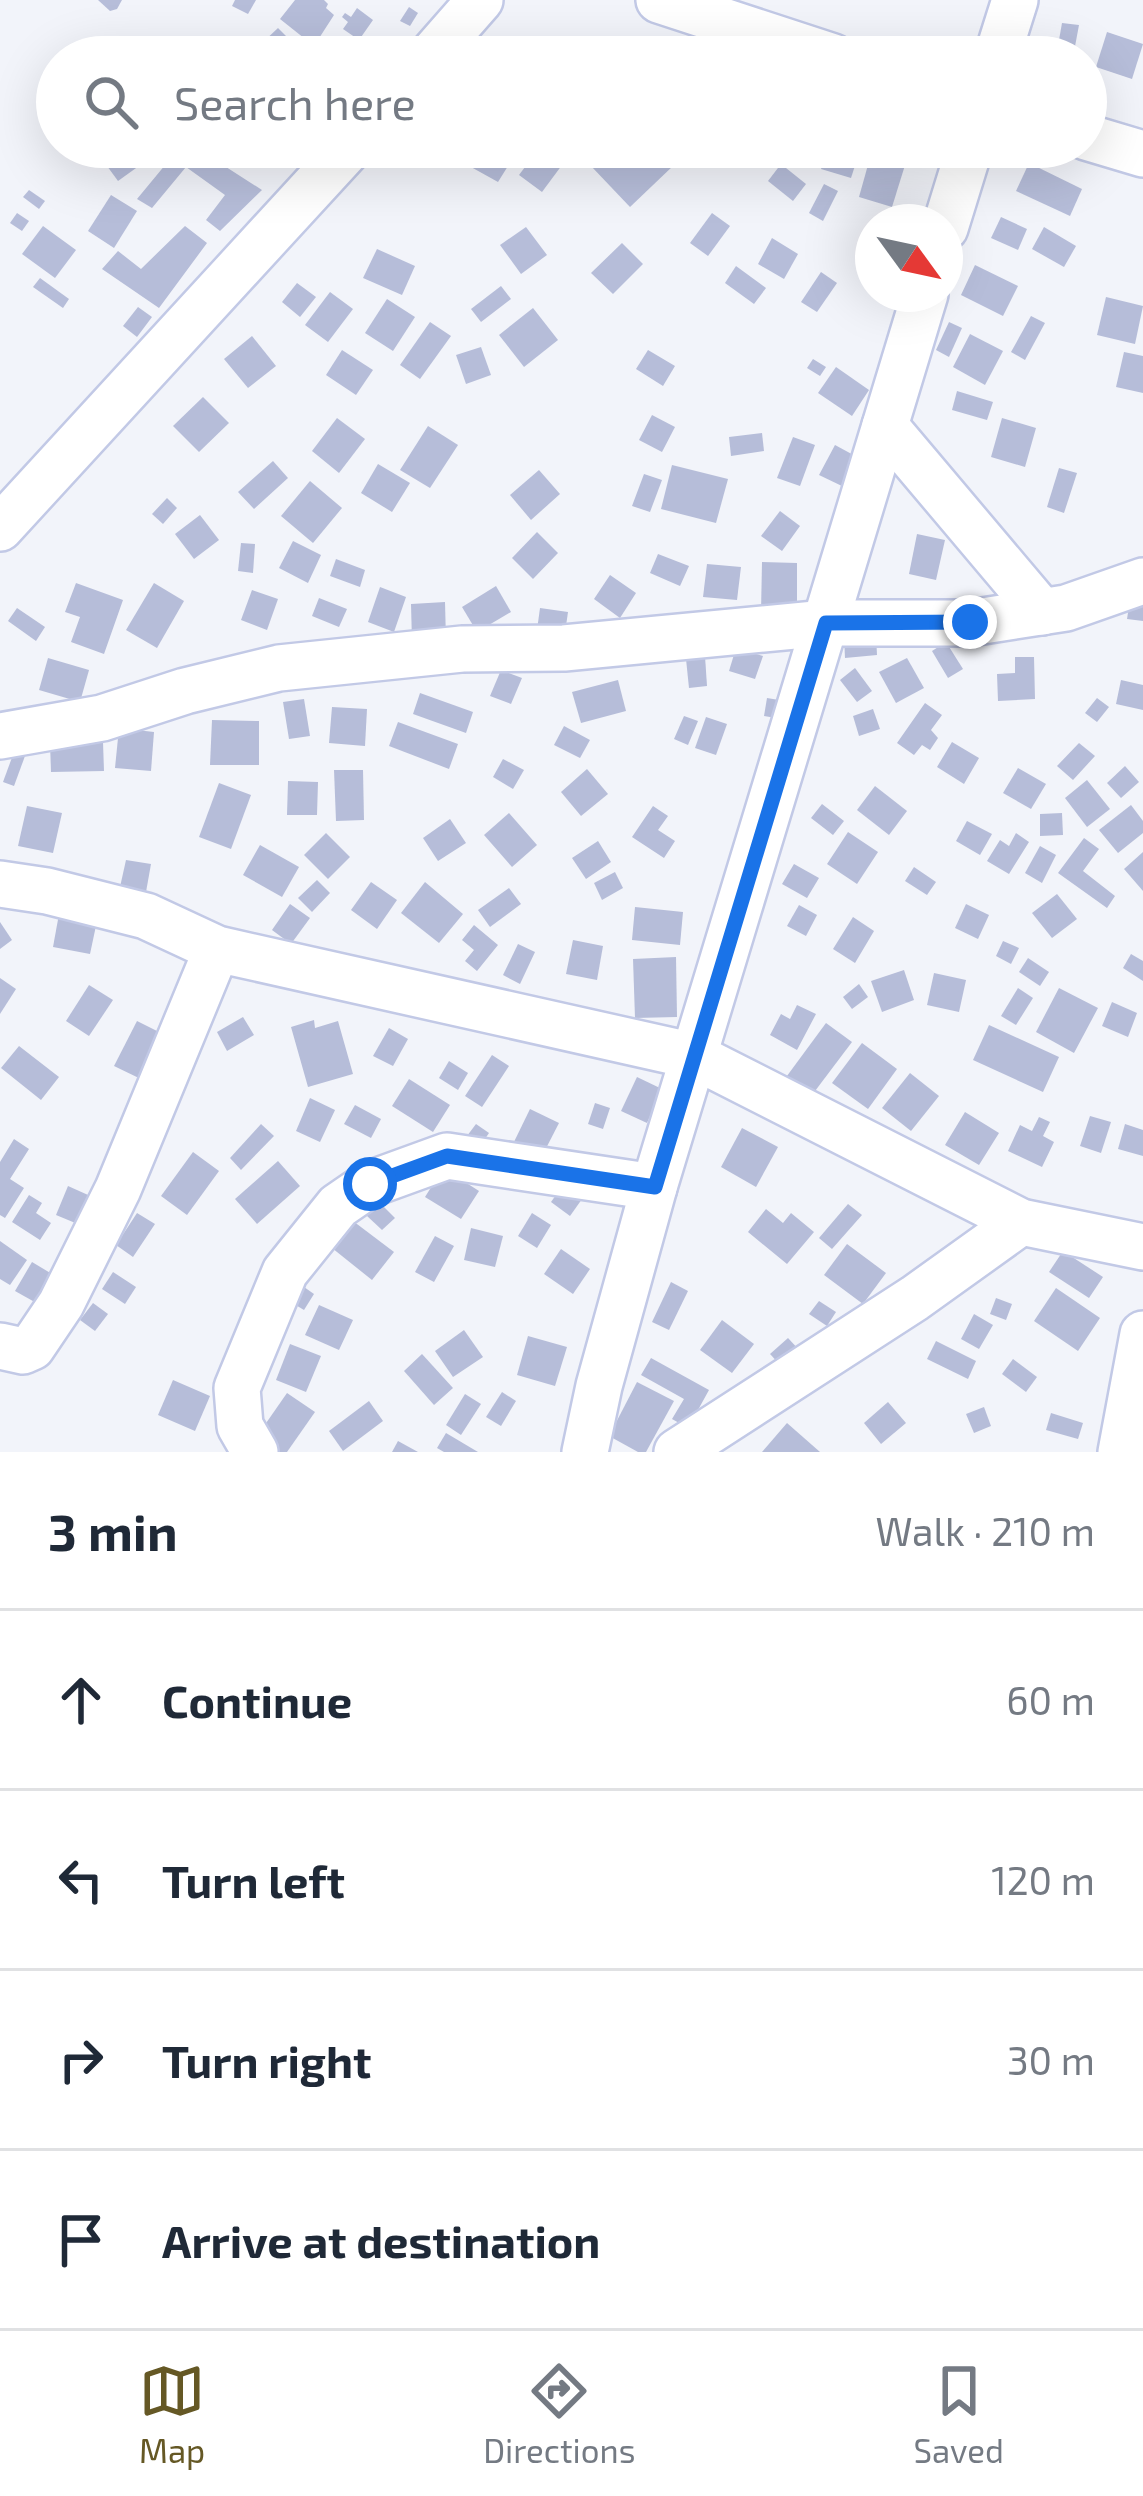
<!DOCTYPE html>
<html lang="en">
<head>
<meta charset="utf-8">
<style>
  body { margin:0; font-family:"Exo 2",sans-serif; background:#f2f2f3; color:#1f2937 }
  .compass { position:absolute; left:855px; top:204px; width:108px; height:108px; border-radius:50%; background:#fff; box-shadow:0 12px 48px #0002; rotate:123deg }
  .stop { position:absolute; width:36px; height:36px; margin:-27px; border:9px solid #1a73e8; border-radius:50%; background:#fff }
  .stop.end { background:#1a73e8; border-color:#fff; box-shadow:0 3px 12px #0008 }
  .list { margin:0; padding:0; list-style:none }
  h2 { display:flex; justify-content:space-between; align-items:center; height:156px; margin:0; padding:0 48px; font-size:51px }
  h2 small { font-size:39px; font-weight:400; color:#747a83 }
  .list li { display:grid; grid-template-columns:78px 1fr auto; gap:36px; align-items:center; box-sizing:border-box; height:180px; padding:0 48px; border-top:3px solid #e0e1e3 }
  .list b { display:block; font-size:45px; white-space:nowrap }
  .list em { font-size:39px; font-style:normal; color:#747a83 }
  .icon { flex:none; width:66px; height:66px; fill:none; stroke:currentColor; stroke-width:2; stroke-linecap:round; stroke-linejoin:round }
  .map { position:relative; flex:none; width:1143px; height:1452px; overflow:hidden }
  .search { position:absolute; background:#fff; box-shadow:0 12px 48px #0002; left:36px; right:36px; top:36px; height:132px; display:flex; align-items:center; gap:30px; box-sizing:border-box; padding:0 42px; border-radius:66px; color:#747a83; font-size:45px }
  .sheet { height:876px; background:#fff }
  nav { display:flex; justify-content:space-around; align-items:center; box-sizing:border-box; height:168px; border-top:3px solid #e0e1e3; background:#fff; font-size:33px; color:#747a83 }
  nav a { display:grid; justify-items:center; gap:6px }
  nav .on { color:#655825 }
  .map>svg:first-child { display:block }
  .building { fill:#b6bdd9 }
  .lines { fill:none; stroke-linecap:round; stroke-linejoin:round }
  .minor-casing { stroke:#c2c9e6; stroke-width:50 }
  .minor { stroke:#fff; stroke-width:45 }
  .route { stroke:#1a73e8; stroke-width:15 }
</style>
</head>
<body>
<div class="map">
<svg width="1143" height="1452" viewBox="0 0 1143 1452">
  <rect width="100%" height="100%" fill="#f2f4fa"/>
  <!-- building -->
  <g class="building">
    <path d="M98 0H122L117 9 110 11Z"/>
    <path d="M235 0H256L248 14 232 6Z"/>
    <path d="M295 0H324L328 4 326 8 334 15 314 46 280 19Z"/>
    <path d="M409 7 418 13 410 26 400 21Z"/>
    <path d="M357 8 373 20 359 40 343 29 348 22 342 17 345 13 351 17Z"/>
    <path d="M1062 23 1079 25 1073 57H1056Z"/>
    <path d="M278 28 288 38 269 55 260 45Z"/>
    <path d="M1107 32 1143 44 1132 79 1096 67Z"/>
    <path d="M394 36 402 42 394 53 385 46Z"/>
    <path d="M956 36 975 46 969 57H945Z"/>
    <path d="M109 147H142L150 158 118 181 99 155Z"/>
    <path d="M180 147H195L262 190 220 231 206 220 225 195 186 167 152 208 137 199Z"/>
    <path d="M483 147 518 150 498 182 471 167Z"/>
    <path d="M540 147H546L565 161 542 192 519 175Z"/>
    <path d="M611 147H657L674 165 630 207 591 166Z"/>
    <path d="M829 147H861L851 178 821 169Z"/>
    <path d="M873 147 910 149 892 207 859 197Z"/>
    <path d="M1029 163 1082 189 1070 216 1016 191Z"/>
    <path d="M781 164 806 184 793 201 768 181Z"/>
    <path d="M824 184 838 191 823 221 809 213Z"/>
    <path d="M29 190 45 201 39 209 23 197Z"/>
    <path d="M111 195 137 211 114 248 88 231Z"/>
    <path d="M17 213 29 221 22 231 10 223Z"/>
    <path d="M712 213 730 226 708 256 690 243Z"/>
    <path d="M1001 217 1027 229 1018 250 991 238Z"/>
    <path d="M43 226 76 250 55 278 22 254Z"/>
    <path d="M185 226 207 243 159 308 102 269 118 251 141 269Z"/>
    <path d="M526 227 547 255 521 274 500 245Z"/>
    <path d="M1044 227 1076 246 1064 267 1032 249Z"/>
    <path d="M772 238 798 254 784 279 758 264Z"/>
    <path d="M622 243 643 264 613 294 591 273Z"/>
    <path d="M377 249 415 266 402 295 363 278Z"/>
    <path d="M975 265 1018 286 1003 316 961 295Z"/>
    <path d="M736 266 766 288 754 304 725 283Z"/>
    <path d="M821 272 837 283 817 312 801 302Z"/>
    <path d="M40 278 69 299 63 308 33 287Z"/>
    <path d="M297 283 316 297 300 317 282 302Z"/>
    <path d="M501 286 511 299 481 322 471 309Z"/>
    <path d="M330 292 353 309 328 342 305 325Z"/>
    <path d="M1106 297 1143 306 1135 344 1097 335Z"/>
    <path d="M387 299 415 317 393 351 365 333Z"/>
    <path d="M138 307 152 317 137 337 123 326Z"/>
    <path d="M533 308 558 340 524 367 499 335Z"/>
    <path d="M1031 316 1045 323 1025 360 1011 352Z"/>
    <path d="M430 322 451 336 420 379 400 365Z"/>
    <path d="M949 322 962 328 949 357 936 350Z"/>
    <path d="M970 334 1003 351 985 385 953 367Z"/>
    <path d="M252 336 276 366 248 388 224 359Z"/>
    <path d="M481 347 491 375 466 384 456 355Z"/>
    <path d="M342 350 373 370 356 395 326 375Z"/>
    <path d="M648 350 675 366 663 386 636 369Z"/>
    <path d="M1124 352 1143 356V393L1116 387Z"/>
    <path d="M813 359 826 367 820 376 807 368Z"/>
    <path d="M836 367 869 390 852 416 818 393Z"/>
    <path d="M957 391 993 402 987 420 952 410Z"/>
    <path d="M203 397 229 423 199 452 173 426Z"/>
    <path d="M652 415 675 427 662 452 639 440Z"/>
    <path d="M337 418 365 439 339 473 312 451Z"/>
    <path d="M1002 418 1036 428 1025 467 991 457Z"/>
    <path d="M428 426 458 445 430 488 400 470Z"/>
    <path d="M762 433 764 451 731 456 729 437Z"/>
    <path d="M793 437 815 445 800 486 777 478Z"/>
    <path d="M835 445 859 458 844 487 819 475Z"/>
    <path d="M273 461 288 478 254 509 238 492Z"/>
    <path d="M378 464 410 483 392 512 361 493Z"/>
    <path d="M672 465 728 479 716 523 661 509Z"/>
    <path d="M1059 468 1077 473 1064 513 1047 507Z"/>
    <path d="M539 470 560 494 531 520 510 495Z"/>
    <path d="M644 474 662 480 650 512 632 506Z"/>
    <path d="M310 481 342 508 313 543 281 516Z"/>
    <path d="M167 498 177 508 163 524 152 514Z"/>
    <path d="M780 511 800 526 782 551 761 536Z"/>
    <path d="M200 515 219 540 194 559 175 534Z"/>
    <path d="M537 532 558 553 533 579 512 558Z"/>
    <path d="M917 534 945 540 936 580 909 574Z"/>
    <path d="M293 541 321 555 308 583 279 568Z"/>
    <path d="M241 543 255 544 253 573 238 571Z"/>
    <path d="M658 554 689 566 680 586 650 573Z"/>
    <path d="M336 559 365 570 360 587 330 576Z"/>
    <path d="M762 562 797 563V612H761Z"/>
    <path d="M707 564 741 567 737 600 703 597Z"/>
    <path d="M610 575 636 593 620 618 594 599Z"/>
    <path d="M76 583 123 600 104 654 71 642 80 617 65 612Z"/>
    <path d="M154 583 184 601 157 648 126 630Z"/>
    <path d="M496 586 511 612 477 632 462 607Z"/>
    <path d="M380 587 406 597 394 632 368 622Z"/>
    <path d="M252 590 278 599 267 630 241 620Z"/>
    <path d="M319 598 347 609 339 627 312 616Z"/>
    <path d="M1130 600 1143 602V621L1127 619Z"/>
    <path d="M445 602 446 640 412 642 411 604Z"/>
    <path d="M17 608 45 627 36 641 8 621Z"/>
    <path d="M540 608 568 612 565 633 537 630Z"/>
    <path d="M876 634 877 655 845 658 844 637Z"/>
    <path d="M946 642 963 669 948 678 932 651Z"/>
    <path d="M736 648 763 656 755 679 729 671Z"/>
    <path d="M705 656 707 686 689 688 686 659Z"/>
    <path d="M1015 657H1034L1035 699 998 701 997 674 1015 673Z"/>
    <path d="M48 658 89 670 80 702 39 690Z"/>
    <path d="M907 658 924 688 896 703 879 672Z"/>
    <path d="M855 668 872 691 857 702 840 680Z"/>
    <path d="M501 670 522 678 511 704 490 696Z"/>
    <path d="M618 680 626 711 581 723 572 692Z"/>
    <path d="M1121 680 1143 685V710L1116 704Z"/>
    <path d="M420 693 473 712 466 733 413 714Z"/>
    <path d="M767 698 785 701 782 719 764 716Z"/>
    <path d="M1097 698 1109 707 1097 722 1085 713Z"/>
    <path d="M304 699 310 736 289 739 283 702Z"/>
    <path d="M925 703 942 715 931 730 938 738 930 750 922 745 914 755 897 743Z"/>
    <path d="M332 707 367 709 365 746 329 743Z"/>
    <path d="M873 709 880 729 859 736 853 716Z"/>
    <path d="M684 716 698 721 688 745 674 739Z"/>
    <path d="M706 717 727 724 716 755 695 748Z"/>
    <path d="M212 720 259 721V765H210Z"/>
    <path d="M398 722 458 744 449 769 389 746Z"/>
    <path d="M564 726 590 740 580 758 554 745Z"/>
    <path d="M119 728 154 732 151 771 115 768Z"/>
    <path d="M103 742 104 771 51 772 50 743Z"/>
    <path d="M952 742 979 758 964 784 937 767Z"/>
    <path d="M1079 743 1095 756 1073 780 1057 766Z"/>
    <path d="M14 752 25 756 14 786 3 782Z"/>
    <path d="M503 759 524 770 513 789 493 777Z"/>
    <path d="M1125 766 1139 782 1121 798 1107 783Z"/>
    <path d="M1018 768 1046 784 1031 809 1003 793Z"/>
    <path d="M587 769 608 794 581 816 561 792Z"/>
    <path d="M334 770H363L364 820 336 821Z"/>
    <path d="M1087 780 1110 809 1087 827 1065 798Z"/>
    <path d="M288 781 318 782 317 815H287Z"/>
    <path d="M219 783 251 795 231 849 199 837Z"/>
    <path d="M875 786 907 811 889 835 857 810Z"/>
    <path d="M822 804 844 821 833 835 811 818Z"/>
    <path d="M1131 805 1143 821V833L1118 853 1099 830Z"/>
    <path d="M27 806 62 813 53 853 18 846Z"/>
    <path d="M653 806 668 816 658 830 675 841 664 858 632 837Z"/>
    <path d="M509 813 537 845 512 867 484 835Z"/>
    <path d="M1062 813 1063 835 1040 836V814Z"/>
    <path d="M450 819 466 843 438 861 423 838Z"/>
    <path d="M967 821 992 834 980 855 956 841Z"/>
    <path d="M848 832 878 852 857 884 827 864Z"/>
    <path d="M326 833 350 857 328 879 304 855Z"/>
    <path d="M1016 833 1029 842 1009 874 987 861 1000 840 1009 846Z"/>
    <path d="M1084 838 1099 849 1083 871 1115 896 1107 908 1058 873Z"/>
    <path d="M598 841 611 862 586 879 572 858Z"/>
    <path d="M260 845 299 867 282 897 243 875Z"/>
    <path d="M1040 846 1056 855 1042 883 1025 873Z"/>
    <path d="M1143 852V891L1124 869Z"/>
    <path d="M126 860 151 864 146 892 120 887Z"/>
    <path d="M794 864 819 878 807 898 782 884Z"/>
    <path d="M914 867 936 882 927 895 905 881Z"/>
    <path d="M615 872 623 888 602 900 594 883Z"/>
    <path d="M317 880 330 893 312 912 298 898Z"/>
    <path d="M371 882 397 900 377 929 351 910Z"/>
    <path d="M425 882 463 914 439 943 401 913Z"/>
    <path d="M509 888 521 904 490 927 478 910Z"/>
    <path d="M1057 894 1077 919 1052 938 1032 913Z"/>
    <path d="M290 904 310 918 291 944 272 930Z"/>
    <path d="M966 904 989 915 978 939 955 928Z"/>
    <path d="M799 905 817 915 806 936 787 926Z"/>
    <path d="M635 907 683 912 680 945 632 940Z"/>
    <path d="M59 914 97 921 90 954 53 947Z"/>
    <path d="M853 917 874 931 855 963 833 949Z"/>
    <path d="M0 922 12 940 0 949Z"/>
    <path d="M474 925 498 945 477 971 465 961 474 950 462 940Z"/>
    <path d="M573 940 603 946 597 980 566 974Z"/>
    <path d="M1003 941 1019 948 1011 964 996 956Z"/>
    <path d="M518 944 535 952 520 984 503 975Z"/>
    <path d="M1131 954 1143 961V981L1123 968Z"/>
    <path d="M676 957 677 1017 635 1018 633 959Z"/>
    <path d="M1028 958 1049 972 1040 986 1019 972Z"/>
    <path d="M904 970 914 1000 882 1012 871 981Z"/>
    <path d="M934 973 966 980 959 1012 927 1005Z"/>
    <path d="M0 978 16 989 0 1014Z"/>
    <path d="M859 984 868 997 852 1009 843 997Z"/>
    <path d="M89 985 113 1000 89 1036 66 1021Z"/>
    <path d="M1018 988 1033 998 1016 1025 1001 1016Z"/>
    <path d="M1059 988 1098 1008 1074 1053 1036 1032Z"/>
    <path d="M1112 1002 1137 1013 1128 1037 1102 1026Z"/>
    <path d="M797 1005 816 1014 797 1050 770 1035 781 1014 790 1019Z"/>
    <path d="M243 1017 254 1035 227 1051 217 1032Z"/>
    <path d="M314 1020 315 1028 338 1021 353 1074 308 1087 291 1027Z"/>
    <path d="M137 1021 167 1036 145 1081 114 1066Z"/>
    <path d="M826 1023 852 1042 809 1099 784 1080Z"/>
    <path d="M989 1025 1059 1057 1043 1092 973 1060Z"/>
    <path d="M389 1028 408 1039 393 1066 373 1056Z"/>
    <path d="M862 1043 897 1069 868 1109 832 1083Z"/>
    <path d="M19 1046 59 1077 41 1100 1 1068Z"/>
    <path d="M492 1055 509 1066 482 1107 465 1096Z"/>
    <path d="M449 1061 468 1073 458 1090 439 1078Z"/>
    <path d="M910 1073 939 1096 911 1131 882 1108Z"/>
    <path d="M637 1077 662 1089 647 1123 621 1111Z"/>
    <path d="M409 1079 450 1105 433 1132 392 1106Z"/>
    <path d="M310 1098 335 1110 320 1142 296 1131Z"/>
    <path d="M595 1103 610 1108 603 1129 588 1124Z"/>
    <path d="M355 1105 381 1119 371 1138 344 1124Z"/>
    <path d="M530 1109 559 1123 540 1160 512 1146Z"/>
    <path d="M965 1112 999 1133 979 1165 945 1145Z"/>
    <path d="M1090 1116 1111 1122 1101 1153 1080 1146Z"/>
    <path d="M1039 1117 1050 1122 1043 1136 1054 1142 1042 1167 1008 1151 1020 1125 1032 1131Z"/>
    <path d="M261 1124 274 1136 241 1170 230 1158Z"/>
    <path d="M476 1124 489 1133 480 1146 467 1136Z"/>
    <path d="M1125 1124 1143 1130V1156L1118 1149Z"/>
    <path d="M742 1128 778 1147 756 1187 721 1167Z"/>
    <path d="M14 1139 29 1149 10 1179 24 1188 5 1218 0 1215V1162Z"/>
    <path d="M193 1152 219 1171 187 1215 161 1196Z"/>
    <path d="M278 1161 300 1186 257 1224 235 1199Z"/>
    <path d="M443 1168 479 1191 461 1219 425 1197Z"/>
    <path d="M568 1178 587 1192 570 1216 551 1202Z"/>
    <path d="M68 1186 97 1199 85 1227 56 1215Z"/>
    <path d="M29 1195 42 1203 36 1213 51 1223 40 1240 12 1222Z"/>
    <path d="M379 1202 395 1218 382 1230 366 1215Z"/>
    <path d="M848 1204 862 1215 832 1249 819 1238Z"/>
    <path d="M766 1209 783 1223 791 1213 814 1232 787 1264 748 1232Z"/>
    <path d="M137 1213 155 1224 133 1257 116 1245Z"/>
    <path d="M532 1213 551 1225 537 1248 518 1236Z"/>
    <path d="M353 1221 394 1252 372 1280 332 1248Z"/>
    <path d="M471 1228 503 1236 495 1267 464 1260Z"/>
    <path d="M435 1236 454 1246 434 1282 415 1272Z"/>
    <path d="M0 1241 27 1260 10 1285 0 1279Z"/>
    <path d="M847 1244 886 1273 863 1304 824 1275Z"/>
    <path d="M561 1249 590 1269 573 1294 544 1274Z"/>
    <path d="M1063 1251 1103 1277 1089 1298 1049 1272Z"/>
    <path d="M32 1262 57 1277 40 1305 15 1291Z"/>
    <path d="M113 1272 136 1287 125 1304 102 1289Z"/>
    <path d="M671 1282 688 1291 669 1330 652 1322Z"/>
    <path d="M304 1287 314 1294 304 1310 294 1304Z"/>
    <path d="M1056 1288 1100 1318 1078 1351 1034 1321Z"/>
    <path d="M996 1298 1012 1304 1006 1320 990 1314Z"/>
    <path d="M819 1301 836 1312 827 1326 809 1314Z"/>
    <path d="M93 1303 108 1314 95 1331 80 1320Z"/>
    <path d="M319 1305 353 1320 339 1350 305 1335Z"/>
    <path d="M974 1314 993 1325 979 1349 961 1339Z"/>
    <path d="M722 1320 754 1344 732 1373 700 1350Z"/>
    <path d="M464 1330 483 1357 453 1377 435 1351Z"/>
    <path d="M528 1336 567 1347 555 1386 517 1375Z"/>
    <path d="M788 1338 801 1352 783 1368 770 1354Z"/>
    <path d="M936 1341 976 1361 968 1379 927 1359Z"/>
    <path d="M290 1344 321 1356 306 1392 276 1380Z"/>
    <path d="M422 1354 453 1388 434 1405 404 1371Z"/>
    <path d="M651 1358 709 1390 688 1428 672 1419 684 1399 641 1375Z"/>
    <path d="M1013 1359 1037 1377 1026 1392 1002 1374Z"/>
    <path d="M173 1380 210 1396 195 1431 158 1415Z"/>
    <path d="M637 1382 674 1401 646 1452H638L609 1436Z"/>
    <path d="M502 1392 516 1401 501 1426 486 1417Z"/>
    <path d="M287 1393 315 1412 287 1452H274L255 1439Z"/>
    <path d="M465 1394 481 1404 461 1435 446 1425Z"/>
    <path d="M369 1401 383 1421 343 1451 329 1431Z"/>
    <path d="M888 1402 906 1423 881 1444 864 1423Z"/>
    <path d="M984 1407 991 1426 974 1433 966 1414Z"/>
    <path d="M1051 1413 1083 1423 1078 1439 1046 1430Z"/>
    <path d="M787 1423 820 1452H762Z"/>
    <path d="M446 1433 478 1452H444L437 1448Z"/>
    <path d="M398 1441 418 1452H392Z"/>
  </g>
  <g class="lines">
    <defs>
      <g id="minor">
        <path d="M659 0 833 57"/>
        <path d="M430 57 480 0"/>
        <path d="M997 57 1015 0"/>
        <path d="M1086 137 1143 154"/>
        <path d="M945 228 970 147"/>
        <path d="M885 426 1042 612"/>
        <path d="M0 528 350 147"/>
        <path d="M0 736 102 718 185 691 279 668 462 649 564 648 826 623H970L1066 608 1143 581"/>
        <path d="M0 884 47 891 146 916 217 949 694 1056 1021 1222 1143 1247"/>
        <path d="M0 1346 23 1351 32 1347 61 1304 118 1189 217 949"/>
        <path d="M255 1452 240 1426 237 1388 285 1272 338 1206 370 1184 447 1156 654 1187"/>
        <path d="M585 1452 599 1386 654 1187 925 294"/>
        <path d="M677 1452 915 1298 1021 1222"/>
        <path d="M1121 1452 1143 1334"/>
      </g>
    </defs>
    <!-- minor casing -->
    <use href="#minor" class="minor-casing"/>
    <!-- minor -->
    <use href="#minor" class="minor"/>
  </g>
  <g class="lines">
    <!-- route -->
    <path class="route" d="M370 1184 447 1156 655 1187 826 623 970 622"/>
  </g>
</svg>
<svg class="compass" viewBox="-18 -18 36 36"><path d="M0-13l5 13h-10z" fill="#e53935"/><path d="M0 13l5-13h-10z" fill="#747a83"/></svg>
<div class="stop" style="left:370px;top:1184px"></div>
<div class="stop end" style="left:970px;top:622px"></div>
<div class="search"><svg class="icon" aria-label="search" viewBox="0 0 24 24"><circle cx="10" cy="10" r="6"/><path d="M15 15l6 6"/></svg>Search here</div>
</div>
<section class="sheet">
<h2>3 min<small>Walk · 210 m</small></h2>
<ul class="list">
<li><svg class="icon" aria-label="ahead" viewBox="0 0 24 24"><path d="M12 20V5M6 11l6-6 6 6"/></svg><div><b>Continue</b></div><em>60 m</em></li>
<li><svg class="icon" aria-label="left" viewBox="0 0 24 24"><path d="M17 20v-9H6M10 6l-5 5 5 5"/></svg><div><b>Turn left</b></div><em>120 m</em></li>
<li><svg class="icon" aria-label="right" viewBox="0 0 24 24"><path d="M7 20v-9h11M14 6l5 5-5 5"/></svg><div><b>Turn right</b></div><em>30 m</em></li>
<li><svg class="icon" aria-label="arrive" viewBox="0 0 24 24"><path d="M6 21V4h12l-3 4 3 4H6"/></svg><div><b>Arrive at destination</b></div></li>
</ul>
</section>
<nav>
<a class="on"><svg class="icon" aria-label="map" viewBox="0 0 24 24"><path d="M3 6l6-2 6 2 6-2v14l-6 2-6-2-6 2zM9 4v14M15 6v14"/></svg>Map</a>
<a><svg class="icon" aria-label="directions" viewBox="0 0 24 24"><path d="M12 3l9 9-9 9-9-9zM9 14v-3h6M13 9l2 2-2 2"/></svg>Directions</a>
<a><svg class="icon" aria-label="saved" viewBox="0 0 24 24"><path d="M7 4h10v16l-5-4-5 4z"/></svg>Saved</a>
</nav>
</body>
</html>
